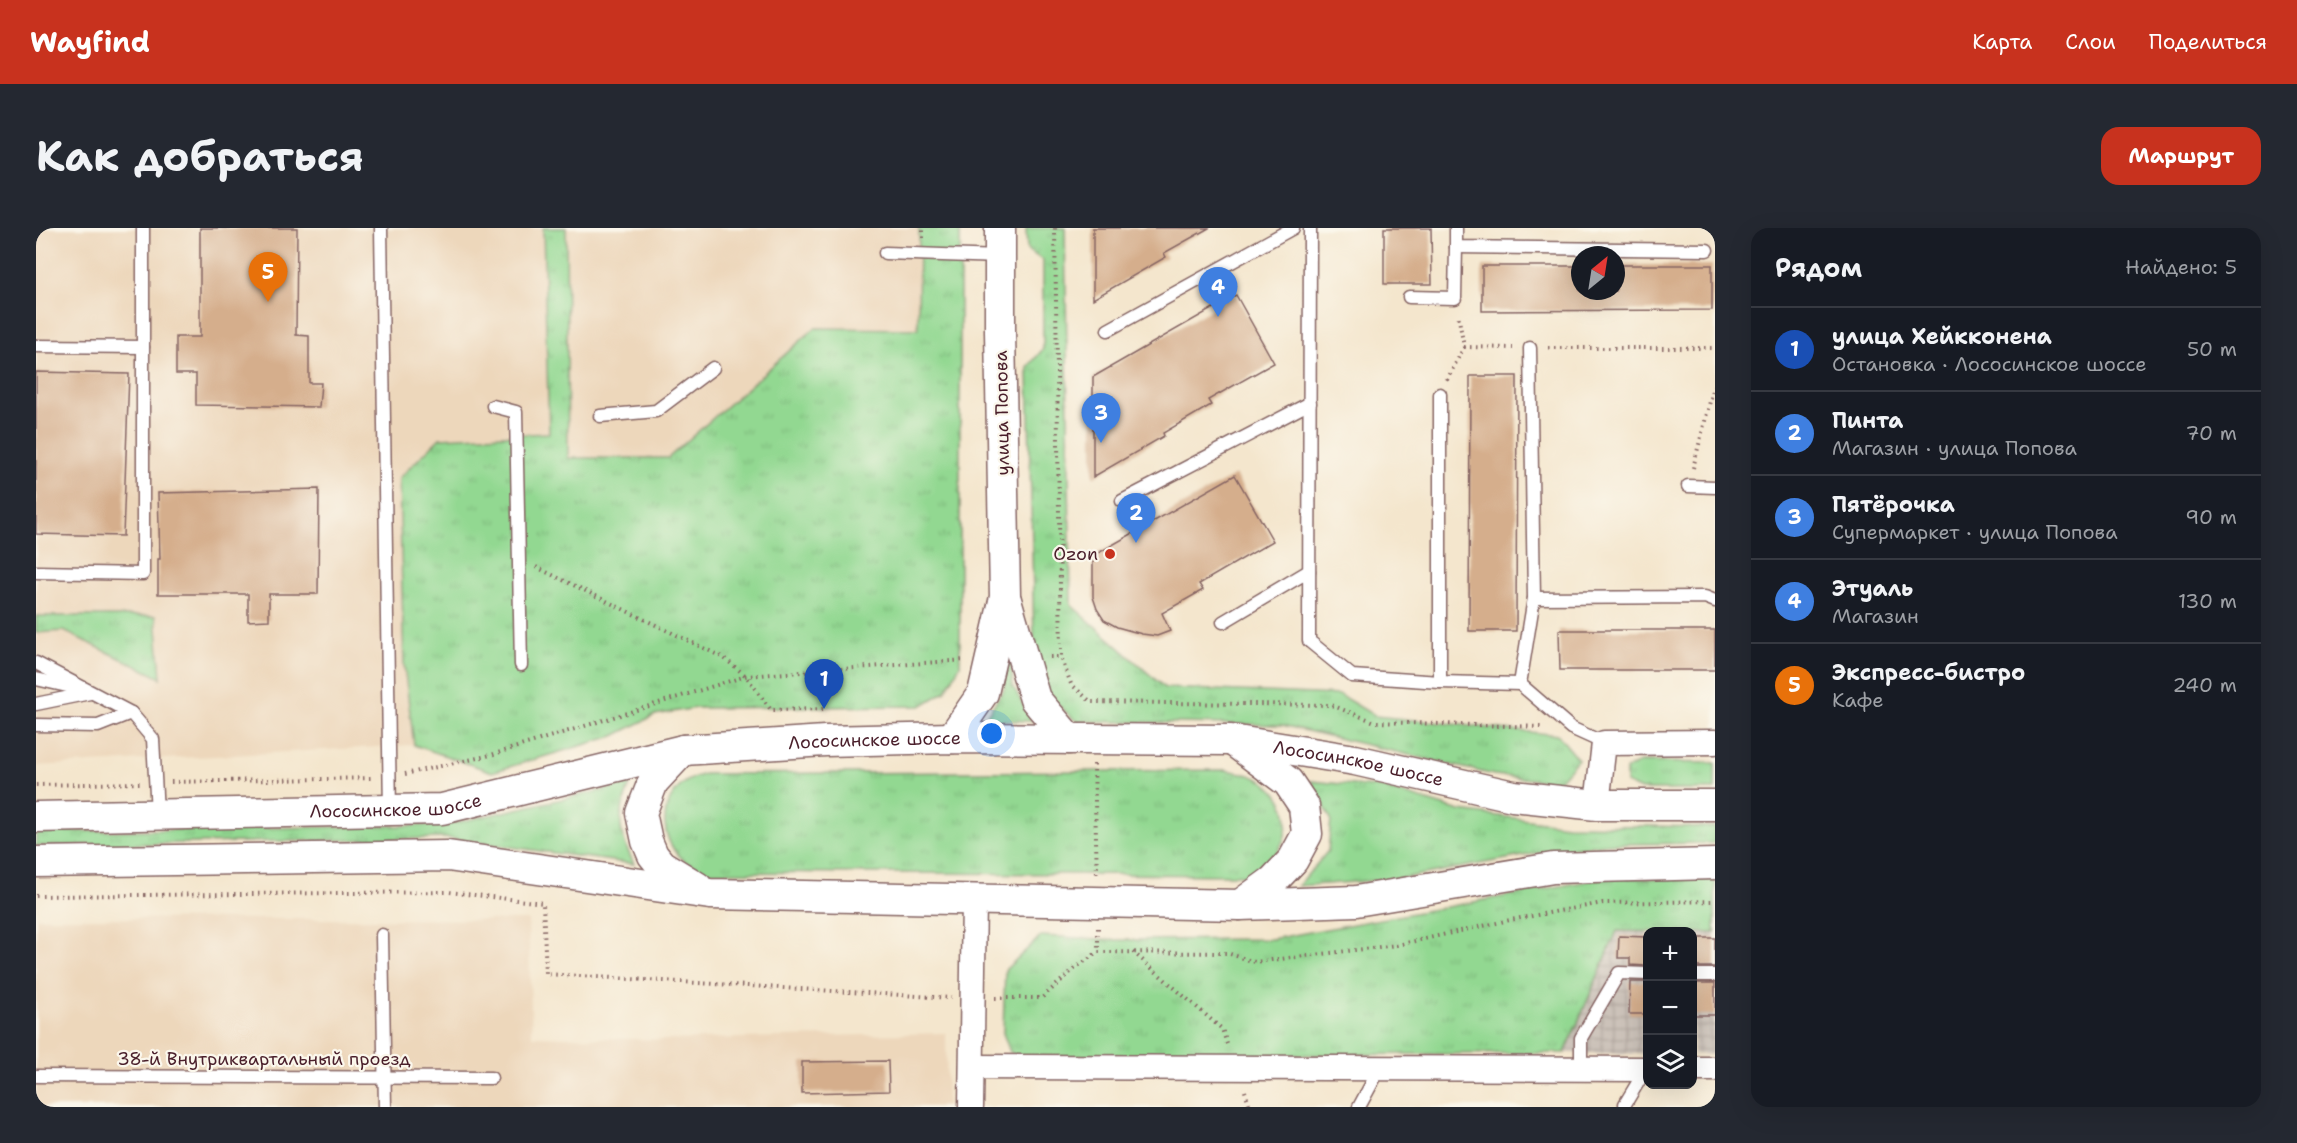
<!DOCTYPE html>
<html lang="ru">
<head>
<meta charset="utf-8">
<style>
  body { margin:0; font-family:"Shantell Sans",sans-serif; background:#242831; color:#f1f3f6 }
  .controls { position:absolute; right:18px; bottom:18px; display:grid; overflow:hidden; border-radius:12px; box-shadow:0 6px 24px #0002 }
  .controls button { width:54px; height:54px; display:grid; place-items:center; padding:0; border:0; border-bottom:2px solid #363941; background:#171b24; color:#f1f3f6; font:30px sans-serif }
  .compass { position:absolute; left:1535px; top:18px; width:54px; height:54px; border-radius:50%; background:#171b24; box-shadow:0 6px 24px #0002; rotate:30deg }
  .you { position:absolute; left:956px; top:506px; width:21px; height:21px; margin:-15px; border:4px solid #fff; border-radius:50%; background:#1a73e8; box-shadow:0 0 0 9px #1a73e833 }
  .badge { display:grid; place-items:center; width:39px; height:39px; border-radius:50%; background:#c8321e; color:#fff; font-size:20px; font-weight:700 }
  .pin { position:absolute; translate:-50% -50px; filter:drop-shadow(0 2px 3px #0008) }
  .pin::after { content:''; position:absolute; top:32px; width:21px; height:18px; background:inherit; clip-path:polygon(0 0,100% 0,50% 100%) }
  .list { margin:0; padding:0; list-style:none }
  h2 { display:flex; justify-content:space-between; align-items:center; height:78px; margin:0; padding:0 24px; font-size:26px }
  h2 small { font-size:20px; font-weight:400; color:#9ea1a6 }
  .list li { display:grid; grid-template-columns:39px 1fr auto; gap:18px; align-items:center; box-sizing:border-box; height:84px; padding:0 24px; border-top:2px solid #363941 }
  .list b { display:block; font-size:22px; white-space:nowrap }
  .list p { margin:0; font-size:20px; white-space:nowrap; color:#9ea1a6 }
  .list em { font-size:20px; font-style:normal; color:#9ea1a6 }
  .icon { flex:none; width:33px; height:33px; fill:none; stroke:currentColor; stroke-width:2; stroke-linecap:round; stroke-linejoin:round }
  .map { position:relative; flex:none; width:1679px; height:879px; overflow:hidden; border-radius:18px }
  header { display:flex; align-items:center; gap:36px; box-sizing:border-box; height:84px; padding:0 30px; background:#c8321e; color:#fff }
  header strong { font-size:28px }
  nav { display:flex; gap:33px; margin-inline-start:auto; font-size:21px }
  .intro { display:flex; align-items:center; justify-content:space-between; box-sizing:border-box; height:144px; padding:0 36px }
  h1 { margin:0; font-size:42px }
  .button { padding:15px 27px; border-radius:18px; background:#c8321e; color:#fff; font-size:21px; font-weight:700 }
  main { display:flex; gap:36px; padding:0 36px }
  aside { flex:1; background:#171b24; border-radius:18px; box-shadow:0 6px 24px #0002 }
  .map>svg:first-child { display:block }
  .built { fill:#edd7bb }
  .industrial { fill:url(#industrial-grid) }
  .grass { fill:url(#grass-tufts); stroke:#6e7c5e; stroke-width:1.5 }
  .building { fill:#d5ae8c }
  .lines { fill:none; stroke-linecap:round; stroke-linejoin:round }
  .service-casing { stroke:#866564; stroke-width:15 }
  .minor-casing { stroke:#866564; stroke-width:27 }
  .tertiary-casing { stroke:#866564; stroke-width:33 }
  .path { stroke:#866564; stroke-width:4; stroke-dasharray:1.5 4.5; stroke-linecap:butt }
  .service { stroke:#fff; stroke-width:12 }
  .minor { stroke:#fff; stroke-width:24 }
  .tertiary { stroke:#fff; stroke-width:30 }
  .poi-dot { fill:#c8321e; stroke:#fbf7ec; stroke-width:2 }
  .labels { text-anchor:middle; stroke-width:4.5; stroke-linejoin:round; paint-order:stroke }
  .street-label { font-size:18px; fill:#4a1f2b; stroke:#fbf7ec }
  .poi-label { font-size:18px; fill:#4a1f2b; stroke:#fbf7ec; text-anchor:end }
</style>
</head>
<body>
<header>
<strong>Wayfind</strong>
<nav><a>Карта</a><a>Слои</a><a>Поделиться</a></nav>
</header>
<div class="intro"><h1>Как добраться</h1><a class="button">Маршрут</a></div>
<main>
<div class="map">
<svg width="1679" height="879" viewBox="0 0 1679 879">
  <defs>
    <pattern id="industrial-grid" width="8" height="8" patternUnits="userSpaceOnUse" patternTransform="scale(1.5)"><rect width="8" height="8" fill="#ccc2b9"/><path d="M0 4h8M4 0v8" fill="none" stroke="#b1a69f"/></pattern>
    <pattern id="grass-tufts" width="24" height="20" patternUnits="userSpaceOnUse" patternTransform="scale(1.5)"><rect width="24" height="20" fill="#92d891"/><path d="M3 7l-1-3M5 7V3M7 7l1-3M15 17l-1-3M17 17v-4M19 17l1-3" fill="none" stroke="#7fb97d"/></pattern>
  </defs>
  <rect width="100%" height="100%" fill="#fbf7ec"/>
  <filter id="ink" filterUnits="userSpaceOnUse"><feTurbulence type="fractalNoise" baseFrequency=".0167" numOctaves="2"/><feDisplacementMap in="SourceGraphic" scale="12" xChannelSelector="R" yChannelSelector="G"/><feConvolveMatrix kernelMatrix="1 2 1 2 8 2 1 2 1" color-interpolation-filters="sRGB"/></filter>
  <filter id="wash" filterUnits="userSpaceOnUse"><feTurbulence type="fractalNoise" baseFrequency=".008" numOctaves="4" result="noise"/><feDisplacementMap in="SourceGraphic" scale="24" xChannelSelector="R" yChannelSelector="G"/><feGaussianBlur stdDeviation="1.35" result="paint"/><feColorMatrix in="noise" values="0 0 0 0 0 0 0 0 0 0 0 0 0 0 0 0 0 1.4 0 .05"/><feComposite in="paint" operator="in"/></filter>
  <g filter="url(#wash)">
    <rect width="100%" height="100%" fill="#f4e6cd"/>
    <!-- built -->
    <g class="built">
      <path d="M0 0H507L513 206 404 210 368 437 378 517 0 538V405L28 403 125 450 119 388H0Z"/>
      <path d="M530 0H883V101L779 100 632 230H532Z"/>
      <path d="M0 690 492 692 496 808 629 812 910 805 911 879H0Z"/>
    </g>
    <!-- industrial -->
    <g class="industrial">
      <path d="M1581 702 1624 703 1612 704 1611 826 1529 825Z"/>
      <path d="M1656 704 1679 705V827L1657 826Z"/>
    </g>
    <!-- grass -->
    <g class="grass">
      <path d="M507 0H530L532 230H632L779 100 882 101 883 0H924V437L910 463 885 478 660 480 619 487 578 508 456 544 378 517 368 437 363 250 404 210 513 205Z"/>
      <path d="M990 0H1029L1035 377 1129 460 1304 467 1339 488 1522 507 1542 531 1522 554 1458 547 1246 497 1040 493 1010 466 998 413 992 139 1007 121V32L991 22Z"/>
      <path d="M0 388H120L125 450 28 403 0 405Z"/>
      <path d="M972 409 977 458 996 493 948 492 968 461Z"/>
      <path d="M1604 534 1679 535V562H1605L1590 555V542Z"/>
      <path d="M1190 542C1204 545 1218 546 1230 555 1268 584 1250 633 1210 647L674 644C618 634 612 559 669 546Z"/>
      <path d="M1275 553 1348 560 1424 583 1531 597 1679 599V615L1571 616 1503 625 1362 651 1262 658 1292 623 1295 591Z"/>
      <path d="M594 556C581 593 581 600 598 636L410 610 0 618V604L409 597Z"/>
      <path d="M1568 650 1679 651V705L1581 703 1529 825 982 829 974 824 967 805 969 742 1005 708 1081 712 1236 711Z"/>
    </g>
    <g id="blocks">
      <!-- building -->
      <g class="building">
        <path d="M164 0H261L260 107 273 108V155H285L283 179 160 177V146H140V109H164Z"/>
        <path d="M1057 0H1173L1128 25 1130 29 1057 71Z"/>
        <path d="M1348 0H1395L1396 56H1348Z"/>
        <path d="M1580 37H1676V82L1446 83V38H1544V63H1580Z"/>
        <path d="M1200 67 1238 135 1172 172 1175 177 1127 205 1128 208 1057 249V149Z"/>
        <path d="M0 144 93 146 87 308 0 306Z"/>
        <path d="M1434 148H1481L1480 403H1433Z"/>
        <path d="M1199 247 1237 313 1163 356 1167 362 1126 385 1134 403 1121 408 1106 406 1081 399 1068 392 1061 381 1057 369V328Z"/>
        <path d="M283 261 282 366H233V392L212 393V366H122V331H124L122 265Z"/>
        <path d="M1523 402H1679V442H1524Z"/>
        <path d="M1583 708 1611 709V738L1594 737V730H1582Z"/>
        <rect x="1656" y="710" width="23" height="29"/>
        <path d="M1594 754H1611V786H1593Z"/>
        <rect x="1656" y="755" width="23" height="32"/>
        <path d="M852 833 853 863 766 865V834Z"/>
      </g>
    </g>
  </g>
  <g filter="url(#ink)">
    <use href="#blocks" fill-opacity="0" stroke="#866564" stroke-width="1.5"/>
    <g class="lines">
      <defs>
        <g id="service">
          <path d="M345 0 354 584"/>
          <path d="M1274 0 1273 413 1316 448 1404 454"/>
          <path d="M1420 0V19L1671 22"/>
          <path d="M849 25 964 29"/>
          <path d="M1373 69 1419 70 1420 19"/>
          <path d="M1072 102 1257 0"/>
          <path d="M0 118 107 119"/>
          <path d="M1494 120 1498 370 1484 456 1535 500 1568 515"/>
          <path d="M1404 166V454L1484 456"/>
          <path d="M457 178 480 184 485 437"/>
          <path d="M564 188 620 183 677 140"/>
          <path d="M1652 258 1679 259"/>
          <path d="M1086 273 1274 175"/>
          <path d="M0 344 107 346V0"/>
          <path d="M1498 370 1669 369 1679 373"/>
          <path d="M1187 394 1273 343"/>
          <path d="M0 435 95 485 117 511 121 585"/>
          <path d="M0 451 40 460"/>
          <path d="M0 476 54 465"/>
          <path d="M0 497 62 498 95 485"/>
          <path d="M346 707 349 879"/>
          <path d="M1656 747H1679"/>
          <path d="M1545 841V810L1583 745 1612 746"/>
          <path d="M0 848 455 850"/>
          <path d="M1589 876 1610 841"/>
          <path d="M1323 879 1344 840"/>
        </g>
        <g id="minor">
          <path d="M1561 577 1568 515 1679 514"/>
          <path d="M936 839 1612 841"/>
          <path d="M1656 841H1679"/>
          <path d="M935 879 938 672"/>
        </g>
        <g id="tertiary">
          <path d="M970 372 999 471 1033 511"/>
          <path d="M916 510 947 465 969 369 964 103V0"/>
          <path d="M1200 515 1252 554 1268 578 1271 606 1257 632 1237 653 1204 677"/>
          <path d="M647 522 617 554 605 585 611 613 617 627 625 637 661 659"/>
          <path id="s1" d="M0 589 406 581 647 522 789 513 916 510 1195 512 1319 532 1477 568 1561 577H1679"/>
          <path d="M0 634 412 628 674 666 1204 677 1320 673 1517 640 1679 636"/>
        </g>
      </defs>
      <!-- service casing -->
      <use href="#service" class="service-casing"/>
      <!-- minor casing -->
      <use href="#minor" class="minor-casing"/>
      <!-- tertiary casing -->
      <use href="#tertiary" class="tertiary-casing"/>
      <!-- path -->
      <g class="path">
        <path d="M1019 0 1025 429 1035 456 1055 474 1295 477 1339 494 1506 499"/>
        <path d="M887 10V0"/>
        <path d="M1428 119 1477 120"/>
        <path d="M1512 120H1679"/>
        <path d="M1411 152 1428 119 1422 86"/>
        <path d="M1657 240 1679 154"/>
        <path d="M500 339 688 430 710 448 735 482 788 481"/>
        <path d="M1014 429H1025"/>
        <path d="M1058 536 1061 648"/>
        <path d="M369 546 455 527 710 448 929 432"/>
        <path d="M135 554 338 550"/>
        <path d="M0 557 104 555"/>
        <path d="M0 668 413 664 507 675 510 746 915 770"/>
        <path d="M1062 700V724"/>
        <path d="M1097 724 1186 801 1191 816"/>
        <path d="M959 770H1006L1038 741 1062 724 1191 725 1219 734 1361 717 1474 692 1567 675 1679 673"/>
        <path d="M1209 863 1214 879"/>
      </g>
      <!-- service -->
      <use href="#service" class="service"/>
      <!-- minor -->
      <use href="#minor" class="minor"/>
      <!-- tertiary -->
      <use href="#tertiary" class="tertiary"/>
    </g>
  </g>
  <!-- markers -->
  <circle class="poi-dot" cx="1074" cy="326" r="6"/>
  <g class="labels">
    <!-- street labels -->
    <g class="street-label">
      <text transform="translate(966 185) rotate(-91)" y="6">улица Попова</text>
      <text dy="6" stroke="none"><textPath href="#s1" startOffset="846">Лососинское шоссе</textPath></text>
      <text dy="6" stroke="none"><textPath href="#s1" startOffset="1332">Лососинское шоссе</textPath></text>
      <text dy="6" stroke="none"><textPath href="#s1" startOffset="360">Лососинское шоссе</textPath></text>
      <text x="228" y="837">38-й Внутриквартальный проезд</text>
    </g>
    <!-- poi labels -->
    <g class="poi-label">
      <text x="1062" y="332">Ozon</text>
    </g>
  </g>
</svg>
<div class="controls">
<button>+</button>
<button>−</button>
<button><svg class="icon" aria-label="layers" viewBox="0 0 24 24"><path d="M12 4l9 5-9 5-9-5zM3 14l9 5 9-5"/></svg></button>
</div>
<svg class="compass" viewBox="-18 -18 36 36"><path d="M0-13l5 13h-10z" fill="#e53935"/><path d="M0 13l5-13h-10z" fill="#9ea1a6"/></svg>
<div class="you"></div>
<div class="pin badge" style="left:788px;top:481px;background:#1a4fb4">1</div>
<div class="pin badge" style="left:1100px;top:315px;background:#3f7fe0">2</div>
<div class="pin badge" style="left:1065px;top:215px;background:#3f7fe0">3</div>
<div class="pin badge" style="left:1182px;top:89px;background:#3f7fe0">4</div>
<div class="pin badge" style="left:232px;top:74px;background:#e8710a">5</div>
</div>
<aside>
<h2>Рядом<small>Найдено: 5</small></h2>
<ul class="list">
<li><span class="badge" style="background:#1a4fb4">1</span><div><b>улица Хейкконена</b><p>Остановка · Лососинское шоссе</p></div><em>50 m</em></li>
<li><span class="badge" style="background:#3f7fe0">2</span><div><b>Пинта</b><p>Магазин · улица Попова</p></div><em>70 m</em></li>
<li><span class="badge" style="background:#3f7fe0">3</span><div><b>Пятёрочка</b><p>Супермаркет · улица Попова</p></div><em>90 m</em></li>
<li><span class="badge" style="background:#3f7fe0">4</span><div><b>Этуаль</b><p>Магазин</p></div><em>130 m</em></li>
<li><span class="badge" style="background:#e8710a">5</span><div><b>Экспресс-бистро</b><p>Кафе</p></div><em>240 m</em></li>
</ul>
</aside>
</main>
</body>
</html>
